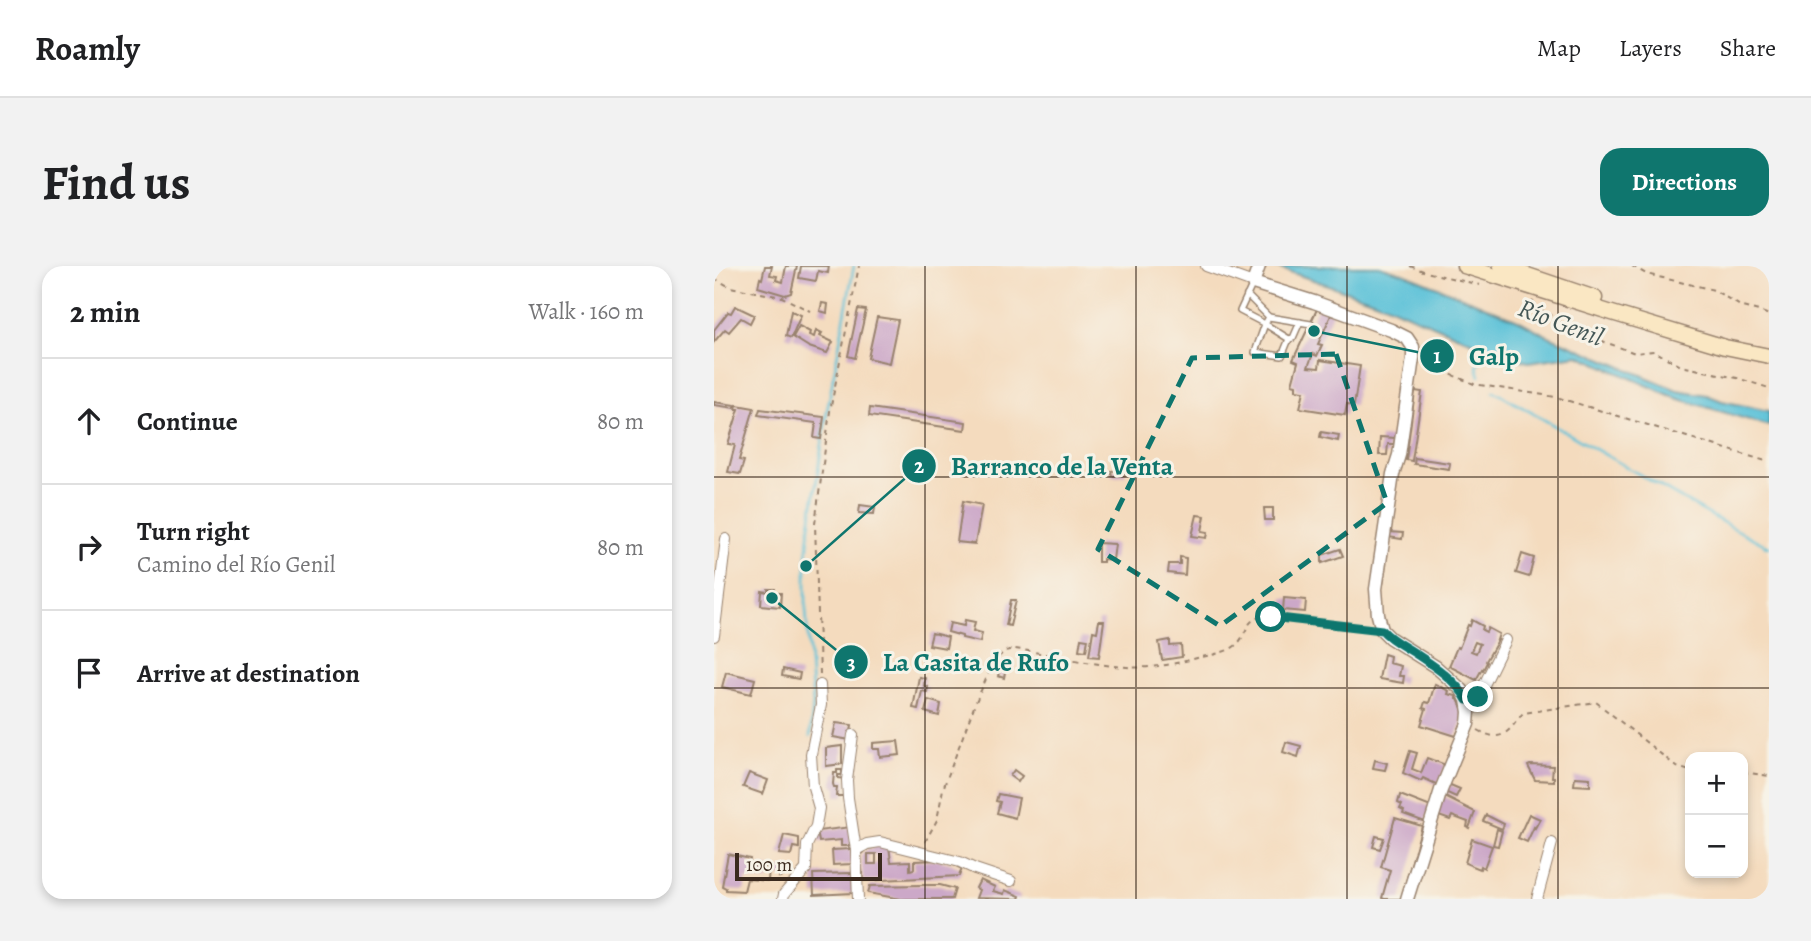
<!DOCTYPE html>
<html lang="en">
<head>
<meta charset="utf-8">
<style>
  body { margin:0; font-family:Alegreya,serif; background:#f2f2f2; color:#202124 }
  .controls { position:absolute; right:21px; bottom:21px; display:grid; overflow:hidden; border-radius:14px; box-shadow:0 4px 10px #0003 }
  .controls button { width:63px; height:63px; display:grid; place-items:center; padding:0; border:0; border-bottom:2px solid #e0e0e0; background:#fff; color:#202124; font:35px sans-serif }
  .scale { position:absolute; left:21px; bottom:18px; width:147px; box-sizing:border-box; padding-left:7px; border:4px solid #3b2a1e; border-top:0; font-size:19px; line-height:24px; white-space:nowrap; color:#3b2a1e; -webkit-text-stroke:5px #f7f3e8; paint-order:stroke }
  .stop { position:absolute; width:21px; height:21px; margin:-16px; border:5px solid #0f766e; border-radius:50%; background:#fff }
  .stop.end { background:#0f766e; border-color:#fff; box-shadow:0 2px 7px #0008 }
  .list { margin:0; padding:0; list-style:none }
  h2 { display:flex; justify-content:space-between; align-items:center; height:91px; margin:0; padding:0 28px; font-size:30px }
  h2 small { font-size:23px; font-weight:400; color:#757577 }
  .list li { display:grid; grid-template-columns:46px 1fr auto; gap:21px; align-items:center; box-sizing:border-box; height:126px; padding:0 28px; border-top:2px solid #e0e0e0 }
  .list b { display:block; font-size:26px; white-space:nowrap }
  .list p { margin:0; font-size:23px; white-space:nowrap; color:#757577 }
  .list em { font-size:23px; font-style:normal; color:#757577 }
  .icon { flex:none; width:38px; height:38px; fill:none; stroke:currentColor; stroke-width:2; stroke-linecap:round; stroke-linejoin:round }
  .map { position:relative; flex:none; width:1055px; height:633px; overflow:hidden; border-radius:21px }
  header { display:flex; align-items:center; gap:42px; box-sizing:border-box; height:98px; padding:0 35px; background:#fff; border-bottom:2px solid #e0e0e0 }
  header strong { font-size:33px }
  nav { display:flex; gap:38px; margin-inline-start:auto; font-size:24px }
  .intro { display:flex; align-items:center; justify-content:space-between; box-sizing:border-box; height:168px; padding:0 42px }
  h1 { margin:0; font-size:49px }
  .button { padding:18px 32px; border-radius:21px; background:#0f766e; color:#fff; font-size:24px; font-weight:700 }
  main { display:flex; gap:42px; padding:0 42px }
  aside { flex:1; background:#fff; border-radius:21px; box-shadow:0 4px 10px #0003 }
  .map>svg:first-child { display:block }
  .water { fill:#5ac1d8; stroke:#4a767b; stroke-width:2 }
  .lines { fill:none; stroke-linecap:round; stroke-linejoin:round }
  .stream { stroke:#5ac1d8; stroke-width:2.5 }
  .building { fill:#cca8c8; fill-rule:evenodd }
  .service-casing { stroke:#98826e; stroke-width:8 }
  .minor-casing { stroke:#98826e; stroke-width:12 }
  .tertiary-casing { stroke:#98826e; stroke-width:15 }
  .secondary-casing { stroke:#98826e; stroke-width:17 }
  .path { stroke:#98826e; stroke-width:2; stroke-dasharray:5 5; stroke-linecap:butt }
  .service { stroke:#fff; stroke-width:5 }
  .minor { stroke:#fff; stroke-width:10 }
  .tertiary { stroke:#fff; stroke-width:12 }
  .secondary { stroke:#fae7c3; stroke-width:14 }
  .route { stroke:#0f766e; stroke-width:9 }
  .marked { fill:none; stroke:#0f766e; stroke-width:5; stroke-dasharray:14 9; stroke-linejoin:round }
  .grid { fill:none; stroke:#3b2a1e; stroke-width:2; stroke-opacity:0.55 }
  .labels { text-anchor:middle; stroke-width:6; stroke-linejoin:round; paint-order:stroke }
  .water-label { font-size:26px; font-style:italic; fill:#445756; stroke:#f7f3e8 }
  .leader { fill:none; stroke:#0f766e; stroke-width:2.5 }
  .callout-dot { fill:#0f766e; stroke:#f7f3e8; stroke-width:2.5 }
  .mark-label { font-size:21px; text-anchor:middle; font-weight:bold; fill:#fff }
  .callout-label { font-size:26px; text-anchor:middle; font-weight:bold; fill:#0f766e; stroke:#f7f3e8; stroke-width:6; stroke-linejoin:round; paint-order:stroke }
</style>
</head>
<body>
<header>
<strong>Roamly</strong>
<nav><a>Map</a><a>Layers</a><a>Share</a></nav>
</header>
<div class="intro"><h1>Find us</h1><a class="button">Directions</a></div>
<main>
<aside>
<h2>2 min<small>Walk · 160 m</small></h2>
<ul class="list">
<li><svg class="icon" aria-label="ahead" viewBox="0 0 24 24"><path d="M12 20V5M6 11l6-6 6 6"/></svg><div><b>Continue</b></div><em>80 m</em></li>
<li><svg class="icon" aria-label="right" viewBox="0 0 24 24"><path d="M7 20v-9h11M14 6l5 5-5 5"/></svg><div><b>Turn right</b><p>Camino del Río Genil</p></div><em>80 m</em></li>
<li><svg class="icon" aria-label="arrive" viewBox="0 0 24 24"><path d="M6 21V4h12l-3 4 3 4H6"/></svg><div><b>Arrive at destination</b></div></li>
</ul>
</aside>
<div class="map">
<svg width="1055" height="633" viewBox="0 0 1055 633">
  <rect width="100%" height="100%" fill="#f7f3e8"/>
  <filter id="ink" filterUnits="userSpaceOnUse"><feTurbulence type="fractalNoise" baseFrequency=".0143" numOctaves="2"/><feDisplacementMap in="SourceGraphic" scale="14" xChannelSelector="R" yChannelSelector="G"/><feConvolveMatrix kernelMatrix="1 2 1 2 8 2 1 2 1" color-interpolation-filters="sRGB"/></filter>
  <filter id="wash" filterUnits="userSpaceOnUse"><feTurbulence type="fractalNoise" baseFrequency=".00686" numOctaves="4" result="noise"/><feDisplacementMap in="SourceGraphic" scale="28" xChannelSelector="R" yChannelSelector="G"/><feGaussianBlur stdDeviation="1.57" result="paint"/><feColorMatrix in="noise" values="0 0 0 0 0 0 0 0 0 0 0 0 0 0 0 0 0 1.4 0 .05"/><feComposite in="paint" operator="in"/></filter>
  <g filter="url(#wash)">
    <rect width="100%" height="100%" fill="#f4dbbe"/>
    <!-- water -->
    <path class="water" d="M558 0H665L692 8 804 54 832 69 963 124 993 129 1008 135 1055 145V160L962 132 864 89 814 96 787 88 670 38Z"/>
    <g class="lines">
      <!-- stream -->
      <g class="stream">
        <path d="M766 110 763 100 777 80"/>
        <path d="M780 125 1010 257 1055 281"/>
        <path d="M96 471 99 438 92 343V300L96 259 113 145 140 0"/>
      </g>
    </g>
    <g id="blocks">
      <!-- building -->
      <g class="building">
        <path d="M51 0H58L56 9 63 10 62 14 69 16 72 0H83L77 27 71 29 44 21 46 12 48 13Z"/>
        <path d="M87 0H115L114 7 104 5 102 15 85 12Z"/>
        <path d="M108 37 114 38 113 47 106 45Z"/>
        <path d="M21 40 40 49 36 57 27 52 15 66 11 63 0 76V64L14 46 17 47Z"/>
        <path d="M604 41 618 47 604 78 608 79 603 90 599 88 594 101 605 102 606 94 646 100 640 139 633 138 631 149 586 142 590 125 582 124V119L578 118 584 96 579 94Z"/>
        <path d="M144 43 152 44 141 92 134 90Z"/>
        <path d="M77 45 87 49 77 72 72 70Z"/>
        <path d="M163 51 184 54 175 97 154 92Z"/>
        <path d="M85 60 96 66 95 69 100 71 102 64 108 67 106 70 119 76 113 87 95 81 79 71Z"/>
        <path d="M701 125 708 126 698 195 692 194Z"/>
        <path d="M0 136 21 139 20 142 0 139Z"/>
        <path d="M23 139 40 142 25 194 30 195 26 208 14 206 21 179 14 178 25 143H22Z"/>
        <path d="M156 142 252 156 251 164 155 150Z"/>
        <path d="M46 143 110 151 107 173 100 172 102 157 44 149Z"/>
        <path d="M607 166 625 169 624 175 606 171Z"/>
        <path d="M666 171 681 172 680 178H674L673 189H665Z"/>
        <path d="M701 192 736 197 735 203 700 198Z"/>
        <path d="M411 203V209L398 210 397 205Z"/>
        <path d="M249 235 268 239 261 278 243 276Z"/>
        <path d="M146 239 161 241 160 248 145 247Z"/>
        <path d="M550 242H559V254H551Z"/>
        <path d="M483 249 491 250 488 265 494 266 493 272 478 270Z"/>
        <path d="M674 266 689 267 688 273 674 271Z"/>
        <path d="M384 277 401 278 399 294 389 293V296H384Z"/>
        <path d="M626 283 629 290 608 297V289Z"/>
        <path d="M808 288 820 292 815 311 802 307Z"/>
        <path d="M466 291 472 292 471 309 454 307 455 298H466Z"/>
        <path d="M54 323H61V327H67L66 341 47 339 48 325 54 326Z"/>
        <path d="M570 332 592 334 591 346 569 344Z"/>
        <path d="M297 334H302L296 360 292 359Z"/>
        <path d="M251 354 261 356 259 365 268 367 266 376 248 372V370L234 366 236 357 250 360Z"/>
        <path d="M758 354 769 360 768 364 772 366 774 362 785 368 783 374H784L772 395 773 396 769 404 768 403 762 414 735 400 743 381 745 382 754 359 756 360ZM761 376 766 378 762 387 757 385Z"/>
        <path d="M385 355H390L385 391 375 390 379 365 383 366Z"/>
        <path d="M218 367 234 371 232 382 215 379Z"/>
        <path d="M367 372 374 373 372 385 365 384Z"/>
        <path d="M456 374V380L467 379 468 391 448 394 445 376Z"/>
        <path d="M670 388 676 390 675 397 687 400 685 410H690L689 417 665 413Z"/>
        <path d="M287 399 292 401 290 412 284 410Z"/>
        <path d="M69 403 86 407 85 413 68 410Z"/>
        <path d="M12 406 41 413 37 428 8 421Z"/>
        <path d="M205 411 211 412 210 420 214 421 213 426 208 425 204 443 199 442Z"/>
        <path d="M721 418 735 425 734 428 742 430V433H744L749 444V453L742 470 707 459 712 443 709 442 711 436 715 437Z"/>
        <path d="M214 434 227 438 225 450 211 446Z"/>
        <path d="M122 457 138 459 136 474 119 471Z"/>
        <path d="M184 475 186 489 166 491 165 483H159V477Z"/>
        <path d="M572 476 587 480 584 491 569 486Z"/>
        <path d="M128 480V498L112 500V482Z"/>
        <path d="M696 485 703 487 698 503 706 506 707 507 713 492 732 499 724 519 709 512 707 515 689 507Z"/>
        <path d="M661 494 673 497 671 504 659 502Z"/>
        <path d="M816 499 839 500 838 511H840V515L821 514 814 500Z"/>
        <path d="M123 504H128V509H124V512L132 513 130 530H122L123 521H120L119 518 120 507H123Z"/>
        <path d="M300 504 308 510 304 516 296 510Z"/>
        <path d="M35 507 54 514 49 528 29 521Z"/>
        <path d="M861 511 876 512V520L860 519Z"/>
        <path d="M734 518 746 523 742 531 731 526Z"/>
        <path d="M284 528 305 532 301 552 283 547 286 536 282 535Z"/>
        <path d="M686 529 717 541 711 556 689 548 690 545 686 543 688 539 684 537Z"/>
        <path d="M729 530 761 546 755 562 753 561 754 556 738 550 736 554 722 549Z"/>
        <path d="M815 548 826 553 821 562 820 561 813 576 804 572Z"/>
        <path d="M772 549 790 558 788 563 769 555Z"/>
        <path d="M681 552 708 560 687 633H670L668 632 676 604 667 601Z"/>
        <path d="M137 561V580H127V574L105 576 103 565Z"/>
        <path d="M783 563 788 565 784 580 779 579Z"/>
        <path d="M70 569 85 572V582L79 581 77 589 65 588Z"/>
        <path d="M662 570 670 572 666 583 659 581Z"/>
        <path d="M758 573 778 580 770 602 767 600 766 603 751 597Z"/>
        <path d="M160 580H175L177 596 196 595V604L200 603V595L225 594 236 597 248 603 245 610 149 615 147 589 154 583 160 582ZM154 588H162V598H154Z"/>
        <path d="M137 583 138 598 119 599 118 584Z"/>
        <path d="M14 588 36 593 35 600 55 601 54 615 33 613 30 625 12 624V622L8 620Z"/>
        <path d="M66 602 78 604V607L65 611Z"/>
        <path d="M138 607 139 627 100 629 99 608Z"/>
        <path d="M266 614 281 621 279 625 290 628 291 624 306 630 305 633 262 632 265 624 262 622Z"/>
        <path d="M209 619H226L241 623 238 633H187L154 627 156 620Z"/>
      </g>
    </g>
  </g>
  <g filter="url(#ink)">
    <use href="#blocks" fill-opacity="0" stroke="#98826e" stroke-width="2"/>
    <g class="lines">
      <defs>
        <g id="service">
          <path d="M533 29 555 51 551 58 526 45 539 17"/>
          <path d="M555 51 597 58"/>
          <path d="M551 58 575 73 568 90 541 86Z"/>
          <path d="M575 73 579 72 586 56"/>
        </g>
        <g id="minor">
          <path d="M492 0 539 17"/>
          <path d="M0 370 12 273"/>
          <path d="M753 434 764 431 792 374"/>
          <path d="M139 469 133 514 134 532 142 584"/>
          <path d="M69 633 70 628 92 603 93 579 102 560 105 542 99 521 97 488 107 439 106 419"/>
          <path d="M144 633 142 584 153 578 166 576 246 596 261 603 297 615"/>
          <path d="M823 633 838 577"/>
        </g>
        <path id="tertiary" d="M545 0 539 17 600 36 677 64 693 72 699 81V92L685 189 679 208 662 323 664 349 668 364 676 372 722 401 748 424 753 434 755 446 754 458 727 524 693 633"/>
        <g id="secondary">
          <path d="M750 0 898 47 1011 81 1055 90"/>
          <path d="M787 0 881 32"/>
        </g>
      </defs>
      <!-- service casing -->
      <use href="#service" class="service-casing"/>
      <!-- minor casing -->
      <use href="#minor" class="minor-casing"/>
      <!-- tertiary casing -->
      <use href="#tertiary" class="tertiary-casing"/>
      <!-- secondary casing -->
      <use href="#secondary" class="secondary-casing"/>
      <!-- path -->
      <g class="path">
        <path d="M696 0 712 6 766 19"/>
        <path d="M918 0 932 8 1000 24 1028 41 1045 45 1055 49"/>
        <path d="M0 12 16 21 68 31 96 45"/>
        <path d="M818 35 824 41 866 67 921 87 940 85 967 100 1023 112 1055 122"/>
        <path d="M710 97 760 118 842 131 1055 196"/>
        <path d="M106 408 101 258 116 145 145 0"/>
        <path d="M764 464C788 478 794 466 809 447L882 436 963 501 976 505"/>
        <path d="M1029 506 1055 510"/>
        <path d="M211 576 223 554 229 523 261 438 280 395 291 385 301 383C338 388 375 399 413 401 435 403 461 398 483 392 493 390 504 388 514 384 535 375 528 355 546 351L656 362"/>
      </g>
      <!-- service -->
      <use href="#service" class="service"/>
      <!-- minor -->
      <use href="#minor" class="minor"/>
      <!-- tertiary -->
      <use href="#tertiary" class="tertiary"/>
      <!-- secondary -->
      <use href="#secondary" class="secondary"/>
    </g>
  </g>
  <g class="lines" filter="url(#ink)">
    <!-- route -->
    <path class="route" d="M557 351 668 364C677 374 688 379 699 386 719 399 742 414 753 434L764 431"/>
  </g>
  <!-- marked area -->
  <path class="marked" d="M622 88 673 237 506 360 384 283 478 92Z"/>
  <!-- grid -->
  <path class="grid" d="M211 0V633M422 0V633M633 0V633M844 0V633M0 211H1055M0 422H1055"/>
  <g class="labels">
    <!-- water labels -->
    <g class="water-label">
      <text transform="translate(847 56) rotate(21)" y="9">Río Genil</text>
    </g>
  </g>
  <!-- callouts -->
  <path class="leader" d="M600 65L723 90M92 300L205 200M58 332L137 396"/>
  <g class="callout-dot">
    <circle cx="600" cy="65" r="7"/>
    <circle cx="92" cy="300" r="7"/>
    <circle cx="58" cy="332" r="7"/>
    <circle cx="723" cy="90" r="18"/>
    <circle cx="205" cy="200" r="18"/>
    <circle cx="137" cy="396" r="18"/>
  </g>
  <g class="mark-label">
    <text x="723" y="97">1</text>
    <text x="205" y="207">2</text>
    <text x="137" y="404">3</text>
  </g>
  <g class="callout-label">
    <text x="780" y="99">Galp</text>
    <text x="348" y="209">Barranco de la Venta</text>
    <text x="262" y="405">La Casita de Rufo</text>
  </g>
</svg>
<div class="controls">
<button>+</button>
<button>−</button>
</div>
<div class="scale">100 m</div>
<div class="stop" style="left:557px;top:351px"></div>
<div class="stop end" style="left:764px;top:431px"></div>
</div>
</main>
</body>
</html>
